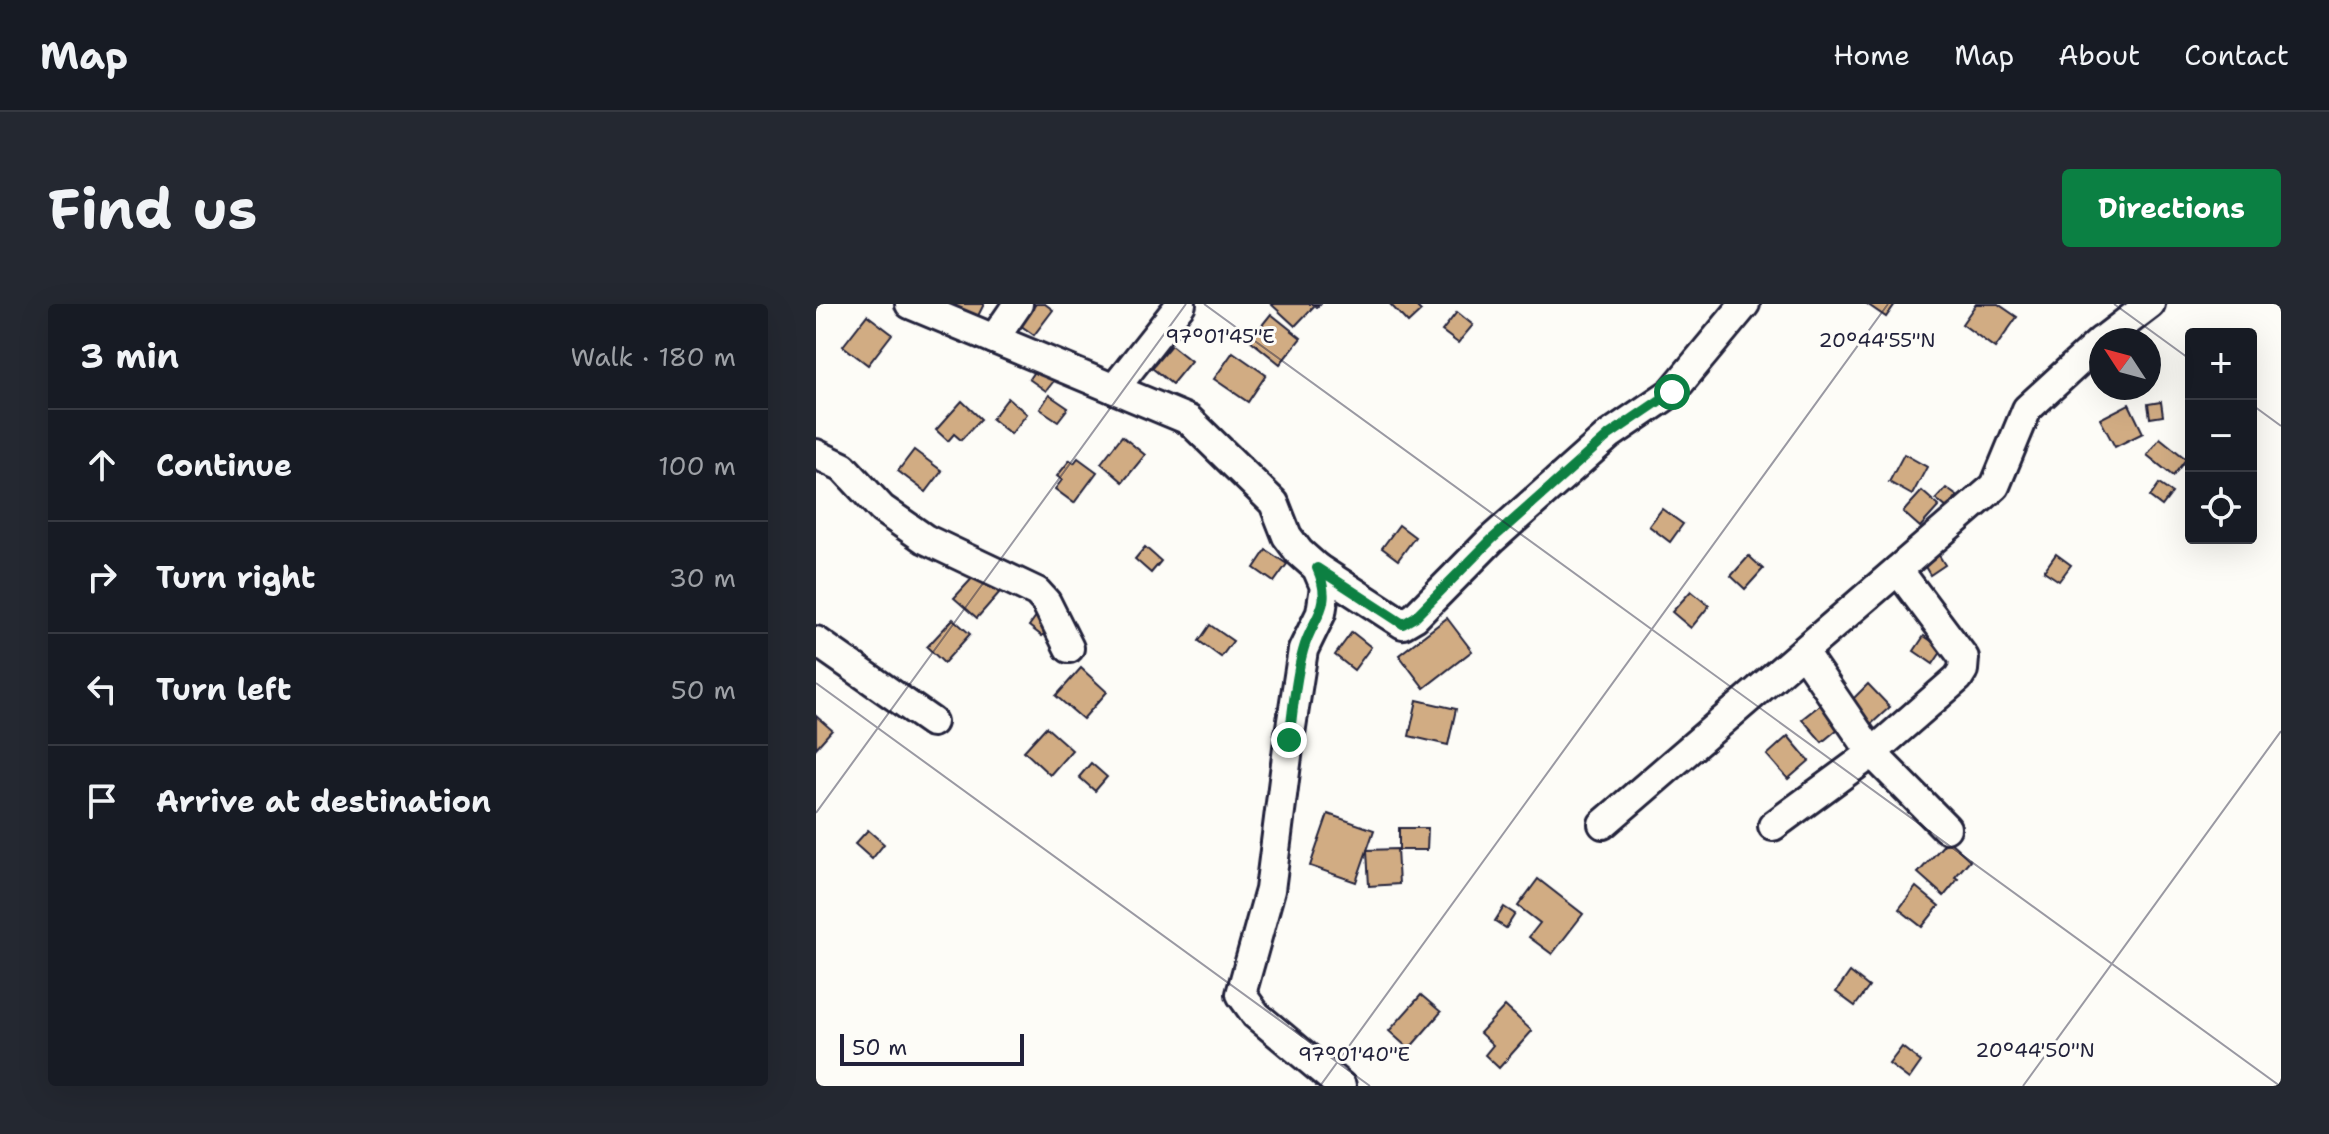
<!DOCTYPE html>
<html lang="en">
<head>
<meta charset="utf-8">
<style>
  body { margin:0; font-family:"Shantell Sans",sans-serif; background:#242831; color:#f1f3f6 }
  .controls { position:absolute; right:24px; top:24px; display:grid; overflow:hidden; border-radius:8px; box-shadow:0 8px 32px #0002 }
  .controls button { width:72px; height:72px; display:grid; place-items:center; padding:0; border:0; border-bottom:2px solid #363941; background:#171b24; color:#f1f3f6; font:40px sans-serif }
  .compass { position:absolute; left:1273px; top:24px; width:72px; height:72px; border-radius:50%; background:#171b24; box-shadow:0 8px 32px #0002; rotate:306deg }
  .scale { position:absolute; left:24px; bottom:20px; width:184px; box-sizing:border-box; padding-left:8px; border:4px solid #22223b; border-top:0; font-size:22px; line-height:28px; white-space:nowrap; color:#22223b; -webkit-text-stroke:6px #fdfcf7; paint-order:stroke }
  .stop { position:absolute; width:24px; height:24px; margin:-18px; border:6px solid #0b8043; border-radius:50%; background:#fff }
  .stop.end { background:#0b8043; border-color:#fff; box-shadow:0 2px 8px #0008 }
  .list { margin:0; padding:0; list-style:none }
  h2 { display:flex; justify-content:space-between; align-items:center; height:104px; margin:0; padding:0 32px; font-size:34px }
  h2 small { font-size:26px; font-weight:400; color:#9ea1a6 }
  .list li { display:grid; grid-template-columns:52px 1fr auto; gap:24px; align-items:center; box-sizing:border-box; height:112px; padding:0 32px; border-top:2px solid #363941 }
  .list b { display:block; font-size:30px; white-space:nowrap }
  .list em { font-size:26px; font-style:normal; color:#9ea1a6 }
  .icon { flex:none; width:44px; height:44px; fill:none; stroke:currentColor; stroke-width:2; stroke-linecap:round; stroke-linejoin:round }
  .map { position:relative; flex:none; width:1465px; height:782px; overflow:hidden; border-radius:8px }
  header { display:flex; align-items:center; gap:48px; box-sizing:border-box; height:112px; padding:0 40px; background:#171b24; border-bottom:2px solid #363941 }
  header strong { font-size:38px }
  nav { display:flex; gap:44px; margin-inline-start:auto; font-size:28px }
  .intro { display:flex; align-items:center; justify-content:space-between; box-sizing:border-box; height:192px; padding:0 48px }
  h1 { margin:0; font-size:56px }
  .button { padding:20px 36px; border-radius:8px; background:#0b8043; color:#fff; font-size:28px; font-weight:700 }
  main { display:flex; gap:48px; padding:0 48px }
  aside { flex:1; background:#171b24; border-radius:8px; box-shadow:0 8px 32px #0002 }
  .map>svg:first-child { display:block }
  .building { fill:#d1ac83; stroke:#22223b; stroke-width:2 }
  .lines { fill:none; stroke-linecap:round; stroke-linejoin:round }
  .minor-casing { stroke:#22223b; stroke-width:34 }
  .minor { stroke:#fdfcf7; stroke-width:28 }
  .route { stroke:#0b8043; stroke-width:10 }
  .ticks { fill:none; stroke:#22223b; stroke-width:2; stroke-opacity:0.45 }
  .ticks-label { font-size:20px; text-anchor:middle; fill:#22223b; stroke:#fdfcf7; stroke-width:6; stroke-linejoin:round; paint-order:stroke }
</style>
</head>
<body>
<header>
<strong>Map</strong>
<nav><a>Home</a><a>Map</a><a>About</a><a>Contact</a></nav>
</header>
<div class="intro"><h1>Find us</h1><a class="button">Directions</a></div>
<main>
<aside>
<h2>3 min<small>Walk · 180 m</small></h2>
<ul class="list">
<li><svg class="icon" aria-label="ahead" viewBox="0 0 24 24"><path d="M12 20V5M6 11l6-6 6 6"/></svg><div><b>Continue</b></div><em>100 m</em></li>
<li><svg class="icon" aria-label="right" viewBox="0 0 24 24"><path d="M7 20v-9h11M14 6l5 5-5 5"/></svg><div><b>Turn right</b></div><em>30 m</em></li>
<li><svg class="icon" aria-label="left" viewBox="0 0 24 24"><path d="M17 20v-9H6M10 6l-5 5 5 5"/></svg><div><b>Turn left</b></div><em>50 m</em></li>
<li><svg class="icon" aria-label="arrive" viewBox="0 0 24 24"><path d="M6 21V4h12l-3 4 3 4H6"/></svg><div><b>Arrive at destination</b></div></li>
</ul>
</aside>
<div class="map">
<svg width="1465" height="782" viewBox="0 0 1465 782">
  <rect width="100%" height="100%" fill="#fdfcf7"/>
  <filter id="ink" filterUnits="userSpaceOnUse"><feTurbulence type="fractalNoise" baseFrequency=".0125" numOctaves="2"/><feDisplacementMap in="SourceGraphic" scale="16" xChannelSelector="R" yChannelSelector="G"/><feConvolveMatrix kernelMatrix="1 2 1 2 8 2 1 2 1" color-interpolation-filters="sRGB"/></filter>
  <g filter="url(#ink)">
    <!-- building -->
    <g class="building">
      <path d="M131 0H168L161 14Z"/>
      <path d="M220 0H229L237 6 218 31 204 21Z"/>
      <path d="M455 0H504L501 3 499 1 479 22Z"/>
      <path d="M574 0H598L605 7 592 19Z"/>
      <path d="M1051 0H1079L1070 13Z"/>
      <path d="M1160 0H1182L1201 13 1179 44 1146 20Z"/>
      <path d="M641 8 657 21 642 39 626 27Z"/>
      <path d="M455 10 485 34 464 60 434 36Z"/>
      <path d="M51 11 76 30 52 61 27 42Z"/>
      <path d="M355 41 375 57 356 80 336 64Z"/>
      <path d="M417 48 450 71 432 98 398 75Z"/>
      <path d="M223 60 241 73 230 87 213 75Z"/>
      <path d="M233 91 252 104 242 117 224 105Z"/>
      <path d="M192 94 211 110 195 130 176 115Z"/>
      <path d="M146 97 165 115 145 136 138 130 132 137 120 126Z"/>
      <path d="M1345 98 1347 112 1334 114 1332 100Z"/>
      <path d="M1313 100 1327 129 1299 143 1284 115Z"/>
      <path d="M306 132 329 151 307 178 285 159Z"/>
      <path d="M1344 134 1370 155 1357 172 1331 151Z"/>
      <path d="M98 146 126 167 110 188 82 167Z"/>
      <path d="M1088 150 1111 163 1096 191 1073 178Z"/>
      <path d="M262 154 281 168 258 199 239 185 246 176 241 172 254 156 258 159Z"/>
      <path d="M1343 180 1356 189 1346 202 1334 193Z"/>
      <path d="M1130 184 1141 192 1131 204 1120 195Z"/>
      <path d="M1106 187 1123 202 1104 223 1087 208Z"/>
      <path d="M846 205 867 220 854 238 833 222Z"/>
      <path d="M583 221 599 233 582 256 566 244Z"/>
      <path d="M329 243 345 257 335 269 319 255Z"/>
      <path d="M1119 245 1129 261 1114 271 1104 254Z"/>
      <path d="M450 246 471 260 458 278 438 264Z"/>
      <path d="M1240 250 1255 261 1243 277 1228 267Z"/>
      <path d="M933 252 947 265 929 285 915 272Z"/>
      <path d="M161 269 183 289 161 314 138 294Z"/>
      <path d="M875 287 893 302 875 324 856 308Z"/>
      <path d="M223 308 237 318 226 332 213 322Z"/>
      <path d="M631 314 656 347 608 384 583 351Z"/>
      <path d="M137 315 154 330 128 359 111 343Z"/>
      <path d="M394 321 417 337 405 353 383 337Z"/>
      <path d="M536 328 555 343 538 366 519 351Z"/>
      <path d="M1108 332 1127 345 1117 360 1098 347Z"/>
      <path d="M265 364 291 388 267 415 240 392Z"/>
      <path d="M1052 380 1074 403 1054 421 1033 399Z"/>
      <path d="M601 396 640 405 632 441 593 432Z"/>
      <path d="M1009 397 1028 420 1006 438 986 415Z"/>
      <path d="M0 412 16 426 0 444Z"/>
      <path d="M230 423 256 446 234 471 208 447Z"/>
      <path d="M972 432 993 457 972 475 951 451Z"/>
      <path d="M275 459 291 473 279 487 263 473Z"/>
      <path d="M512 510 558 526 540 578 494 562Z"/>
      <path d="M583 524H612L611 546H583Z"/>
      <path d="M52 526 68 540 56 555 39 540Z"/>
      <path d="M1132 536 1154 556 1139 573 1142 575 1128 592 1102 569Z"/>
      <path d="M581 545 583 580 553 582 551 546Z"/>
      <path d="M722 575 767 610 736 650 713 633 724 619 702 602Z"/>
      <path d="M1100 583 1123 602 1106 623 1083 605Z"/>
      <path d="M688 603 699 610 690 624 679 617Z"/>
      <path d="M1034 668 1053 683 1039 702 1020 688Z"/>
      <path d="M605 691 625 708 593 745 573 727Z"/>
      <path d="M689 702 716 727 683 764 669 751 677 741 664 729Z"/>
      <path d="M1086 743 1105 758 1093 775 1073 760Z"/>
    </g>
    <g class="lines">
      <defs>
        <g id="minor">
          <path d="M94 0 373 116 458 199 471 232 483 248 501 264 509 283 505 309 487 346 473 436 454 586 425 690 440 711 525 782"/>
          <path d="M178 35 202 0"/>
          <path d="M1287 36 1334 0"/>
          <path d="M298 85 365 0"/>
          <path d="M0 150 27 163 66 205 109 235 221 288 230 298 253 344"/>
          <path d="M501 264 587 320 599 313 675 236 793 131 856 88 929 0"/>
          <path d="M0 337 116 418"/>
          <path d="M987 348 1056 449 1130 524"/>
          <path d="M787 520 1179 182 1211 105 1285 37"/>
          <path d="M957 522 1056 449 1142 374 1147 366 1148 354 1082 266"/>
        </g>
      </defs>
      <!-- minor casing -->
      <use href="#minor" class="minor-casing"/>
      <!-- minor -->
      <use href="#minor" class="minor"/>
    </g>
  </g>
  <g class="lines" filter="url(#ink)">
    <!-- route -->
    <path class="route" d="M473 436C477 407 479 376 487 347 496 312 519 305 501 264L587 320 599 313 675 236 793 131 856 88"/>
  </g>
  <!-- ticks -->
  <path class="ticks" d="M388 0 1464 782M1298 0 1375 56M1435 100 1465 122M0 379 554 782M0 509 370 0M504 782 1072 0M1207 782 1465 427"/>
  <g class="ticks-label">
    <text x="404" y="39">97°01'45"E</text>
    <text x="1061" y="43">20°44'55"N</text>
    <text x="1219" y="753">20°44'50"N</text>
    <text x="538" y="757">97°01'40"E</text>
  </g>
</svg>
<div class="controls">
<button>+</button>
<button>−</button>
<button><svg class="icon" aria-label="locate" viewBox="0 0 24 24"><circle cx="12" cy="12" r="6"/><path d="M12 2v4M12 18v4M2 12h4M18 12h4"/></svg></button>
</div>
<svg class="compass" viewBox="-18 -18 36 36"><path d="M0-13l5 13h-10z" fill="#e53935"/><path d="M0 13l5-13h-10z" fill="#9ea1a6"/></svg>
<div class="scale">50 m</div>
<div class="stop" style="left:856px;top:88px"></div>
<div class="stop end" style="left:473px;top:436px"></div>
</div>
</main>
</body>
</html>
